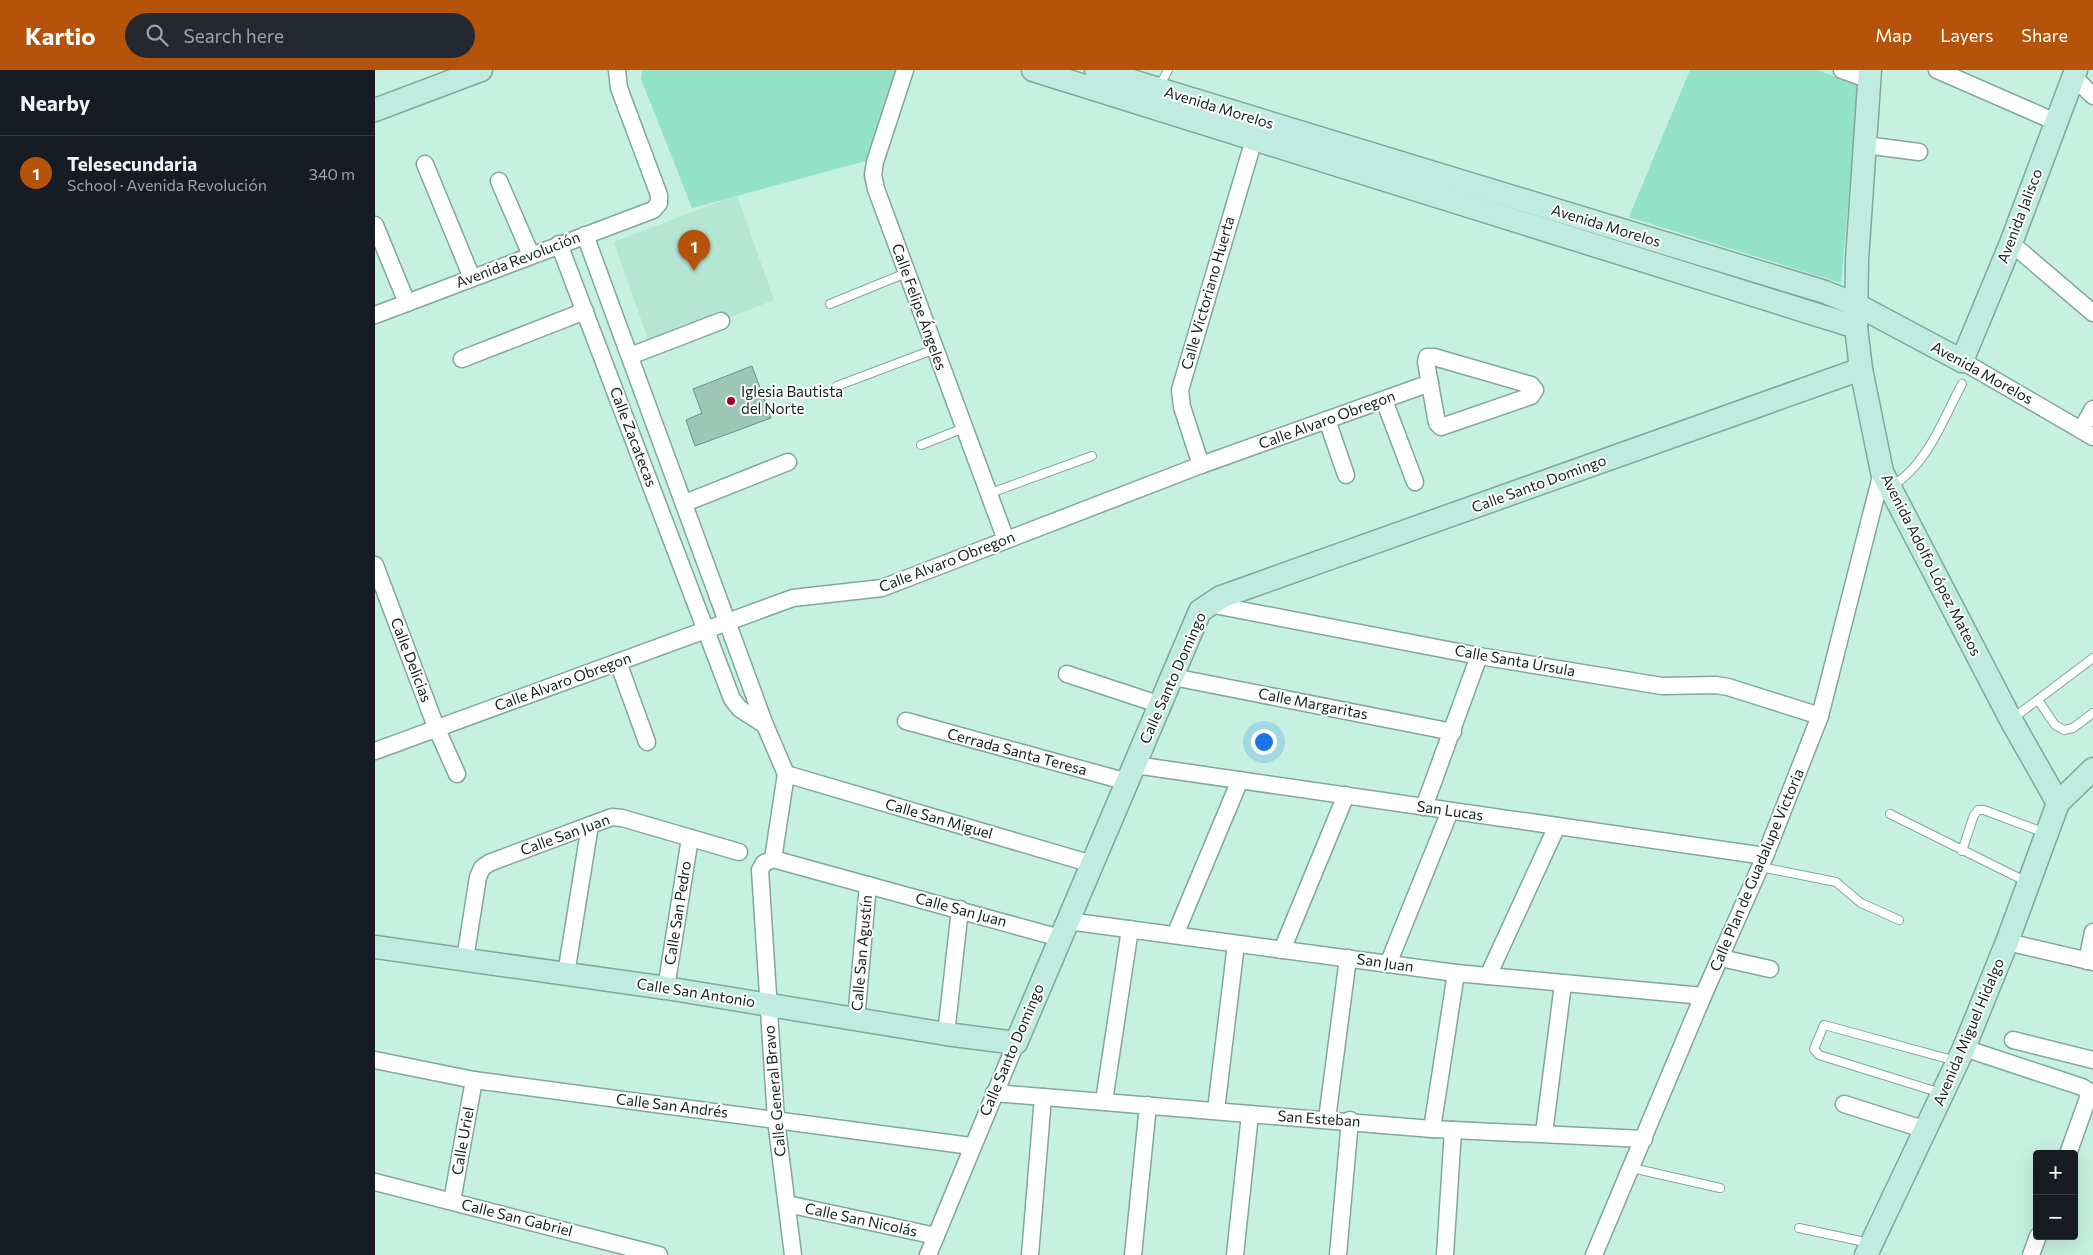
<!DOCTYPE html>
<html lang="en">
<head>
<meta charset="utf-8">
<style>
  body { margin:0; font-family:Commissioner,sans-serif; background:#242831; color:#f1f3f6 }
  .controls { position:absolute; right:15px; bottom:15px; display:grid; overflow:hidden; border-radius:5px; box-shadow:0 5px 20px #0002 }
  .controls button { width:45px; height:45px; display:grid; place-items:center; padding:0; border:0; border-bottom:1px solid #363941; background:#171b24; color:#f1f3f6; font:25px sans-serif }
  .you { position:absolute; left:888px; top:671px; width:18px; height:18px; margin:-12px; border:4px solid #fff; border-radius:50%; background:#1a73e8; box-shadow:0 0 0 8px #1a73e833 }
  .badge { display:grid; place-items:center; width:32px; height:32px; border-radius:50%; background:#b45309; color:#fff; font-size:16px; font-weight:700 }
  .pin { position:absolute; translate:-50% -41px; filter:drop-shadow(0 1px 2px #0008) }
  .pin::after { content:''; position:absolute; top:26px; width:18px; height:15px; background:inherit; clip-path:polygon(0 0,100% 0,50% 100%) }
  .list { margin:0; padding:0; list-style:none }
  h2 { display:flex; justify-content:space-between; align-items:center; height:65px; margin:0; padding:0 20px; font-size:21px }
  h2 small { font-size:16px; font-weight:400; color:#9ea1a6 }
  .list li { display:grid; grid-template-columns:32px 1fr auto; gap:15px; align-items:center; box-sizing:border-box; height:75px; padding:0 20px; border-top:1px solid #363941 }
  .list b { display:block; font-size:19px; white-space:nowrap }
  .list p { margin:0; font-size:16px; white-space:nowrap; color:#9ea1a6 }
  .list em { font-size:16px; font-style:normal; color:#9ea1a6 }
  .icon { flex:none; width:28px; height:28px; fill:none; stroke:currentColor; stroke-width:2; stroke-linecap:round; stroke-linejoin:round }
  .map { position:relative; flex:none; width:1718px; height:1185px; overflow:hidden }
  header { display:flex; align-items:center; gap:30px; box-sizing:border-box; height:70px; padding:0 25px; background:#b45309; color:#fff }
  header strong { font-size:24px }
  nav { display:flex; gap:28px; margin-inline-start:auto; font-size:18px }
  .search { width:350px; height:45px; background:#242831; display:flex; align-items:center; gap:12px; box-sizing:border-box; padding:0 18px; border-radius:28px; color:#9ea1a6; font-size:19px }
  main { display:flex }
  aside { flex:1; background:#171b24 }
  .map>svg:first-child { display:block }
  .built { fill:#b4e6d3 }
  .green { fill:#93e1c6 }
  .building { fill:#9dc6b7; stroke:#699082 }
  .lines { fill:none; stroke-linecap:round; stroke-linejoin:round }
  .lane-casing { stroke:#81a89a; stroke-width:10 }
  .street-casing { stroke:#81a89a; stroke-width:19 }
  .secondary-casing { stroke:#81a89a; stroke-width:25 }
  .lane { stroke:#fff; stroke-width:8 }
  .street { stroke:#fff; stroke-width:16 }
  .secondary { stroke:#bfebe0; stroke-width:22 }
  .poi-dot { fill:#a20226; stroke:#fff; stroke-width:2 }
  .labels { text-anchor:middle; stroke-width:4; stroke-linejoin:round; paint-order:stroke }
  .street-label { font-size:15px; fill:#14231e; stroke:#fff }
  .poi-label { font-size:15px; fill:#14231e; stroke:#fff; text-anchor:start }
</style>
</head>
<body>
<header>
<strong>Kartio</strong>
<div class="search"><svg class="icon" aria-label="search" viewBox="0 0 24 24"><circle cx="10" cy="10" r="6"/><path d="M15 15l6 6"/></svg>Search here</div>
<nav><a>Map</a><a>Layers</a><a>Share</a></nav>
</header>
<main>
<aside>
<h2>Nearby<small></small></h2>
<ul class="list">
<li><span class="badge">1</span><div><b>Telesecundaria</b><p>School · Avenida Revolución</p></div><em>340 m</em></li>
</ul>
</aside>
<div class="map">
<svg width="1718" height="1185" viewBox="0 0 1718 1185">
  <rect width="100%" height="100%" fill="#c6f0e0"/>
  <!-- built -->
  <path class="built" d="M362 125 399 230 276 278 239 172Z"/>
  <!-- green -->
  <g class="green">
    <path d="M267 0H525L498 89 317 138 266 9Z"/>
    <path d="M1315 0H1443L1484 16 1466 213 1254 147Z"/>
  </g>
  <!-- building -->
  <path class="building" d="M377 296 396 348 320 376 311 350 327 343 318 319Z"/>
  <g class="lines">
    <defs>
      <g id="lane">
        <path d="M784 17 793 0"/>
        <path d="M455 234 531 203"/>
        <path d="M462 316 560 279"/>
        <path d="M546 375 589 358"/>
        <path d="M1517 416C1553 394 1568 349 1587 314"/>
        <path d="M613 424 717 386"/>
        <path d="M1663 630 1680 655 1689 660 1698 658 1718 643"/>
        <path d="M1637 649 1718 588"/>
        <path d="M1515 744 1652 812"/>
        <path d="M1587 781 1599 745 1603 740H1609L1670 763"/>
        <path d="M1386 797 1461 812 1486 833 1524 850"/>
        <path d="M1566 1023 1444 985 1439 979 1449 955 1453 956 1581 991"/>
        <path d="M1257 1098 1345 1118"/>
        <path d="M1424 1158 1495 1173"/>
      </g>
      <g id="street">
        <path d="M530 0 500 92 498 105 501 119 631 470"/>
        <path d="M1467 0 1495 10"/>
        <path d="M1562 0 1681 52"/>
        <path d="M1699 7 1718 26"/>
        <path d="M1490 75 1544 82"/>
        <path d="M50 94 97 208"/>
        <path d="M124 111 156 185"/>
        <path d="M0 155 32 233"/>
        <path d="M210 165 390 655 411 704 398 789 389 793 385 800 401 1050 418 1185"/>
        <path d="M1636 173 1718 243"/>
        <path d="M184 174 357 629 365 639 390 655"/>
        <path d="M0 245 278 140 284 133V125L244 18 242 0"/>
        <path d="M255 286 346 251"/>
        <path d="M1052 287H1059L1156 315 1160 320 1156 326 1066 357 1062 353 1051 292Z"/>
        <path d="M87 289 210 241"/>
        <path d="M1587 291 1718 367"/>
        <path d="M1009 330 1040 412"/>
        <path d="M952 350 971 405"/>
        <path d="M1706 360 1718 339"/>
        <path d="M826 395 807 337 805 320 882 59"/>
        <path d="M310 433 413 392"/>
        <path d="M0 495 61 657 82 704"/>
        <path d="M834 534 1104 586 1287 616 1341 615 1353 617 1445 646"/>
        <path d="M243 592 272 672"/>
        <path d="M692 604 786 635"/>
        <path d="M798 607 1078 662"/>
        <path d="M531 651 753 712"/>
        <path d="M0 681 418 528 507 518 826 395 1055 313"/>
        <path d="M760 695 1390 786"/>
        <path d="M411 704 717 794"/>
        <path d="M1049 737 1104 586"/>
        <path d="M398 789 685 868"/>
        <path d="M693 851 1081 903 1328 926"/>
        <path d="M800 865 865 710"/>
        <path d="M1632 872 1718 892"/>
        <path d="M907 880 971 725"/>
        <path d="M1346 888 1395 899"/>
        <path d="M90 889 103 807 107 798 114 793 237 747 247 748 364 782"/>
        <path d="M1712 891 1718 862"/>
        <path d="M1013 894 1075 741"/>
        <path d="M191 904 215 755"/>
        <path d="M1113 906 1182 756"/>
        <path d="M291 918 315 768"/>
        <path d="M481 950 493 815"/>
        <path d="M571 964 585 839"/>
        <path d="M1638 970 1718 990"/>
        <path d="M1589 978 1707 1017 1713 1021V1028L1693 1084"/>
        <path d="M0 990 99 1010 596 1076"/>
        <path d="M619 1023 1057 1059 1269 1069"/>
        <path d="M729 1031 755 859"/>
        <path d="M1469 1034 1551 1060"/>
        <path d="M841 1040 861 874"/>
        <path d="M952 1049 973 888"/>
        <path d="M1057 1059 1081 903"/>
        <path d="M1169 1063 1188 914"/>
        <path d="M0 1112 284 1185"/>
        <path d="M77 1131 99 1010"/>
        <path d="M412 1134 561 1166"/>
        <path d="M553 1185 641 973"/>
        <path d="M655 1185 668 1027"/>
        <path d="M758 1185 773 1035"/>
        <path d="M860 1185 875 1044"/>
        <path d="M963 1185 975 1050"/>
        <path d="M1070 1185 1078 1060"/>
        <path d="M1219 1185 1328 926 1390 786 1445 646 1507 402"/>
        <path d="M1656 1185 1663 1166"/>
      </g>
      <g id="secondary">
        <path d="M658 0 1481 257"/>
        <path d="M721 0 1450 222 1482 235 1587 291 1636 173 1701 0"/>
        <path d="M1495 0 1482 190 1481 257 1486 299 1507 402 1636 650 1683 733"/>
        <path d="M0 40 106 0"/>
        <path d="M0 877 291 918 571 964 641 973 825 541 846 527 1486 299"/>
        <path d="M1491 1185 1589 978 1632 872 1683 733 1718 699"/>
      </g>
    </defs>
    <!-- lane casing -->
    <use href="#lane" class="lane-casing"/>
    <!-- street casing -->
    <use href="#street" class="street-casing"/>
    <!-- secondary casing -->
    <use href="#secondary" class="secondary-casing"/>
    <!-- lane -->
    <use href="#lane" class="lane"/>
    <!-- street -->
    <use href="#street" class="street"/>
    <!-- secondary -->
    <use href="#secondary" class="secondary"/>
  </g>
  <!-- markers -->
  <circle class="poi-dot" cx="356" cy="331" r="5"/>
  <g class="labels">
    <!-- street labels -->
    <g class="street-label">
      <text transform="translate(844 38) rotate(17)" y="5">Avenida Morelos</text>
      <text transform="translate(1645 146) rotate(-69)" y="5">Avenida Jalisco</text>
      <text transform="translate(1231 156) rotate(17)" y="5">Avenida Morelos</text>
      <text transform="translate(143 190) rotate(-21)" y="5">Avenida Revolución</text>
      <text transform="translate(833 223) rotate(-74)" y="5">Calle Victoriano Huerta</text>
      <text transform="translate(544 237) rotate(70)" y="5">Calle Felipe Ángeles</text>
      <text transform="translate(1607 303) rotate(29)" y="5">Avenida Morelos</text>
      <text transform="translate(952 350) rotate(-20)" y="5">Calle Alvaro Obregon</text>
      <text transform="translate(258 367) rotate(69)" y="5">Calle Zacatecas</text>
      <text transform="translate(1164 414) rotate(-20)" y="5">Calle Santo Domingo</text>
      <text transform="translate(572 492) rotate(-21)" y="5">Calle Alvaro Obregon</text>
      <text transform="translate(1556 495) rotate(63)" y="5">Avenida Adolfo López Mateos</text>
      <text transform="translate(36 590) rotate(69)" y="5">Calle Delicias</text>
      <text transform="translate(1140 591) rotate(10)" y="5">Calle Santa Úrsula</text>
      <text transform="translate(798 608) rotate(-66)" y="5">Calle Santo Domingo</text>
      <text transform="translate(188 612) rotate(-20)" y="5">Calle Alvaro Obregon</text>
      <text transform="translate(938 634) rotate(11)" y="5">Calle Margaritas</text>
      <text transform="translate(642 682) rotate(15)" y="5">Cerrada Santa Teresa</text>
      <text transform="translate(1075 741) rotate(8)" y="5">San Lucas</text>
      <text transform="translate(564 749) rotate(16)" y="5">Calle San Miguel</text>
      <text transform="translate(190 765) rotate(-20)" y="5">Calle San Juan</text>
      <text transform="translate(1382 800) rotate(-67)" y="5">Calle Plan de Guadalupe Victoria</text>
      <text transform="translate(586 840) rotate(15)" y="5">Calle San Juan</text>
      <text transform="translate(303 843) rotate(-81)" y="5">Calle San Pedro</text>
      <text transform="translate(487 883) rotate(-85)" y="5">Calle San Agustín</text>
      <text transform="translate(1010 893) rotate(8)" y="5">San Juan</text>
      <text transform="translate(321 923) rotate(9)" y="5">Calle San Antonio</text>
      <text transform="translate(1594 962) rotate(-67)" y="5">Avenida Miguel Hidalgo</text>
      <text transform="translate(637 980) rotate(-67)" y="5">Calle Santo Domingo</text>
      <text transform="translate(400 1021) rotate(-95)" y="5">Calle General Bravo</text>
      <text transform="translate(297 1036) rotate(7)" y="5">Calle San Andrés</text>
      <text transform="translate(944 1049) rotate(4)" y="5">San Esteban</text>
      <text transform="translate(88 1071) rotate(-80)" y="5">Calle Uriel</text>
      <text transform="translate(142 1148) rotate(14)" y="5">Calle San Gabriel</text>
      <text transform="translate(486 1150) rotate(12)" y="5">Calle San Nicolás</text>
    </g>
    <!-- poi labels -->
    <g class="poi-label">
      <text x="366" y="327">Iglesia Bautista<tspan x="366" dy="17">del Norte</tspan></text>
    </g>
  </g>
</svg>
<div class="controls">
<button>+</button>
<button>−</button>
</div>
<div class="you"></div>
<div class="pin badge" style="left:319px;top:201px">1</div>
</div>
</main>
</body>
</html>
